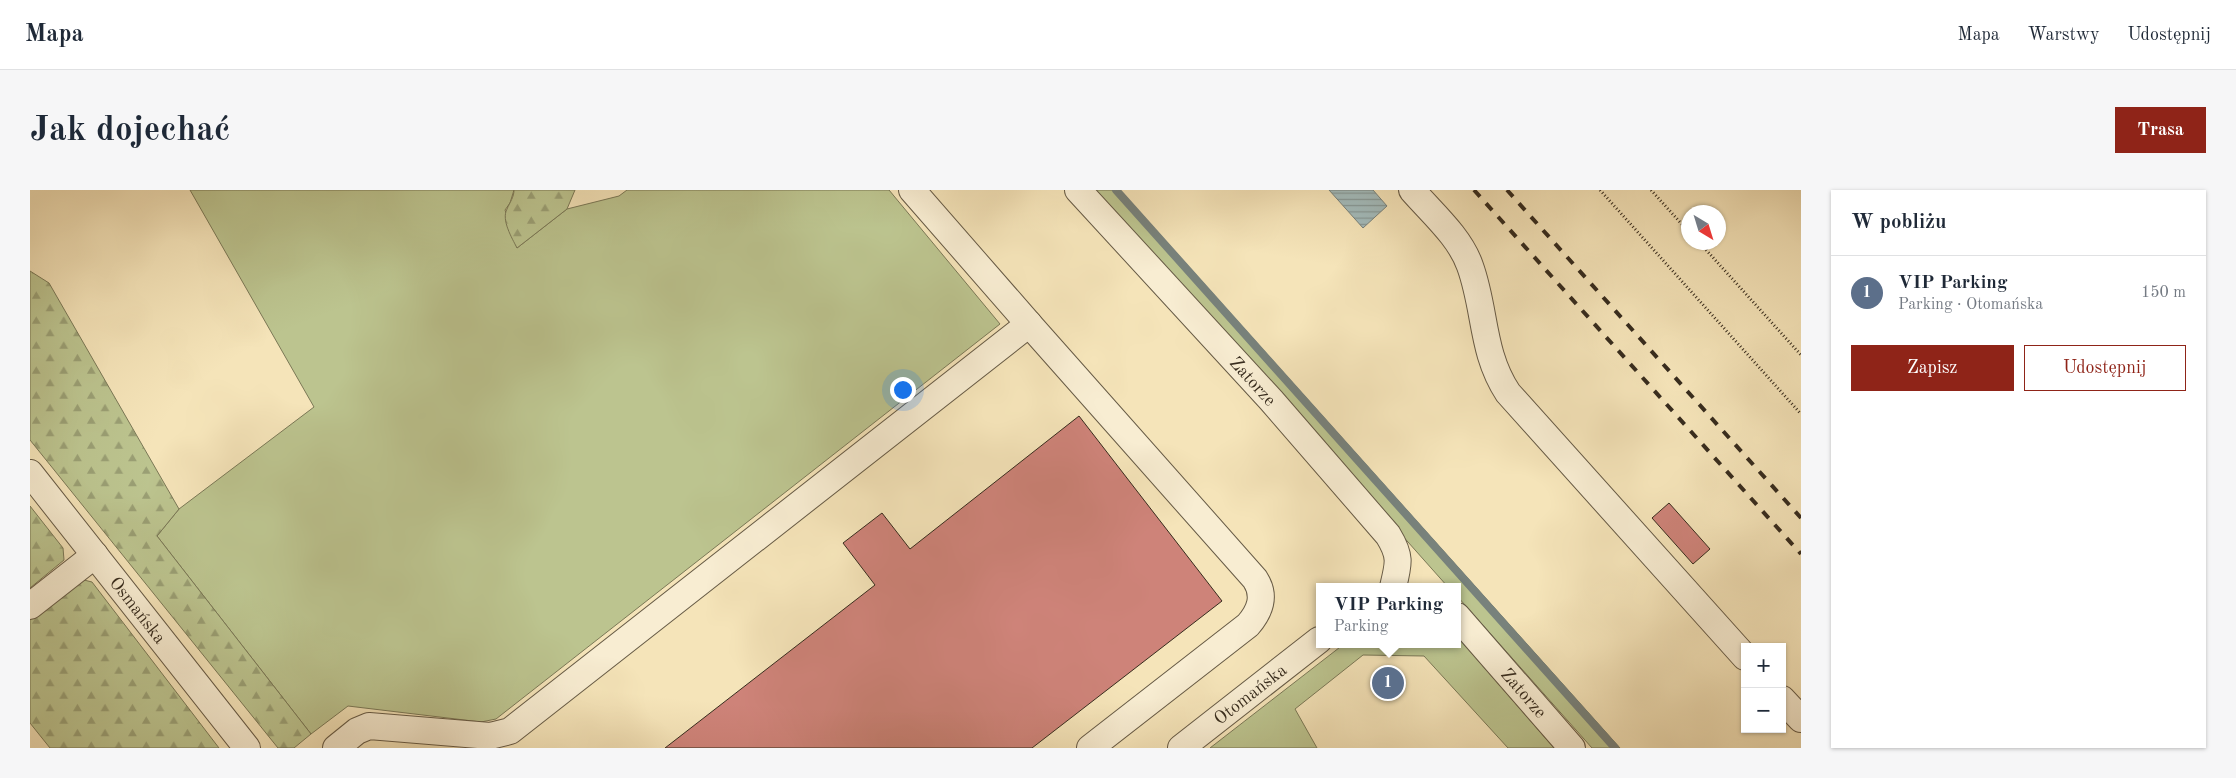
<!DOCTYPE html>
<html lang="pl">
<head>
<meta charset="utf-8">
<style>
  body { margin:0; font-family:"Old Standard TT",serif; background:#f6f6f7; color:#1f2937 }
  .controls { position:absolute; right:15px; bottom:15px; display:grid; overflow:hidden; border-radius:0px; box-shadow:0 1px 4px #0004 }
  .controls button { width:45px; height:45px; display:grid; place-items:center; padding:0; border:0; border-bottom:1px solid #e0e1e3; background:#fff; color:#1f2937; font:25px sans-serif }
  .compass { position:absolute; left:1651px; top:15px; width:45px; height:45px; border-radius:50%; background:#fff; box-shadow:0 1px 4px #0004; rotate:142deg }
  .you { position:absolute; left:872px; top:199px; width:18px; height:18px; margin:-12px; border:4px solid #fff; border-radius:50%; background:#1a73e8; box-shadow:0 0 0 8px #1a73e833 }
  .badge { display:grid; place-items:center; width:32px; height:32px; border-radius:50%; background:#8f2418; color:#fff; font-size:16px; font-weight:700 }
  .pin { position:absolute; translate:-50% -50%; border:2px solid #fff; box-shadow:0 1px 5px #0006 }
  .popup { position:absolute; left:1286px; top:393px; width:145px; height:65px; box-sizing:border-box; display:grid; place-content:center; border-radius:0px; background:#fff; filter:drop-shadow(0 1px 4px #0005); font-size:16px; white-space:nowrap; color:#747a83 }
  .popup b { font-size:19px; color:#1f2937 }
  .popup::after { content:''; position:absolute; left:50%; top:100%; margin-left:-10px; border:10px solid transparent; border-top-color:#fff }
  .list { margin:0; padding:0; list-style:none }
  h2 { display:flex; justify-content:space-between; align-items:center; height:65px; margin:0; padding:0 20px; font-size:21px }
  h2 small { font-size:16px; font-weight:400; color:#747a83 }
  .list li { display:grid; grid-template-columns:32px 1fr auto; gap:15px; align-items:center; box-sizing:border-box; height:75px; padding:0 20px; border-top:1px solid #e0e1e3 }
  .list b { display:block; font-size:19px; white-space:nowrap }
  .list p { margin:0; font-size:16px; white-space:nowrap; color:#747a83 }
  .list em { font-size:16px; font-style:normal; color:#747a83 }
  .actions { display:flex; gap:10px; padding:15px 20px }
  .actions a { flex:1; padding:11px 0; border:1px solid #8f2418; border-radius:0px; text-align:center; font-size:18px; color:#8f2418 }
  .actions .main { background:#8f2418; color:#fff }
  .map { position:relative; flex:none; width:1771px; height:558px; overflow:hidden; border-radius:0px }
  header { display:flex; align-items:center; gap:30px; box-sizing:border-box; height:70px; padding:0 25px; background:#fff; border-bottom:1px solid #e0e1e3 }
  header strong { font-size:24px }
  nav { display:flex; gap:28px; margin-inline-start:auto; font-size:18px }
  .intro { display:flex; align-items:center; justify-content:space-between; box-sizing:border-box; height:120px; padding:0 30px }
  h1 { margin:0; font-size:35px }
  .button { padding:12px 22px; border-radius:0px; background:#8f2418; color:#fff; font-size:18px; font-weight:700 }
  main { display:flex; gap:30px; padding:0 30px }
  aside { flex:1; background:#fff; border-radius:0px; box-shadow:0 1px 4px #0004 }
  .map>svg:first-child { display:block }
  .grass { fill:#bcc48f; stroke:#7a7856 }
  .forest { fill:url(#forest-firs); stroke:#7a7856 }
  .water { fill:url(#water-rules); stroke:#78827c }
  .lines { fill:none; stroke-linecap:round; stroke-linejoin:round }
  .stream { stroke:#78827c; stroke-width:8 }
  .building { fill:#ce8379; stroke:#372c1e }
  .minor-casing { stroke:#665a45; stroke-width:28 }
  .path { stroke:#372c1e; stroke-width:3; stroke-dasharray:1 2.5; stroke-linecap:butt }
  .minor { stroke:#f8edd2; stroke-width:26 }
  .rail { stroke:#372c1e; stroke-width:4; stroke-dasharray:9 9; stroke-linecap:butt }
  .labels { text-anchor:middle; stroke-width:4; stroke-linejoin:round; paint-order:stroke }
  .street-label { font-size:18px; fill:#372c1e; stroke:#f8edd2 }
</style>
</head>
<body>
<header>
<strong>Mapa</strong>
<nav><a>Mapa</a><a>Warstwy</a><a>Udostępnij</a></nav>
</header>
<div class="intro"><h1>Jak dojechać</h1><a class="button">Trasa</a></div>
<main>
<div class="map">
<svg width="1771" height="558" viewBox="0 0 1771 558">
  <defs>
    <pattern id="forest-firs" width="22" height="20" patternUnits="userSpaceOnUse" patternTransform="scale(1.25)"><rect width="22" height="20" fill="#bcc48f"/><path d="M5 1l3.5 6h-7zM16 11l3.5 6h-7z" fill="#9a9f74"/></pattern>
    <pattern id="water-rules" width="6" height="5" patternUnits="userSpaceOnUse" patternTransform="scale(1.25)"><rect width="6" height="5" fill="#a3bbbb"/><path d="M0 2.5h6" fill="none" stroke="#869897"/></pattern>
  </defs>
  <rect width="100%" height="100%" fill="#f5e4b9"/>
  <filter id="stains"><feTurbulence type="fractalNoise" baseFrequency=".004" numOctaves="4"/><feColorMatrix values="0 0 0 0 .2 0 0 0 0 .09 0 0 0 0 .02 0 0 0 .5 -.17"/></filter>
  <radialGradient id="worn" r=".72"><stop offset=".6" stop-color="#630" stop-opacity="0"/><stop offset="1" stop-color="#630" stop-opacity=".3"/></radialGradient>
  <!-- grass -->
  <g class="grass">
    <path d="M160 0H484L480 13 475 20 487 58 537 19 589 6 597 0H859L970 134 466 529 451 532 318 516 281 544 127 346 149 319 284 217Z"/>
    <path d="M1065 0H1090L1590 558H1562L1427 406V397H1418Z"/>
    <path d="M1427 446 1524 558H1478L1394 466 1333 465 1265 519 1287 558H1180L1314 454H1427Z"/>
  </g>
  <!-- forest -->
  <g class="forest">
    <path d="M484 0H545L537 19 487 58C482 48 471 30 477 19 480 12 484 7 484 0Z"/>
    <path d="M0 81 19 93 149 319 127 346 281 544 264 558H248L0 250Z"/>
    <path d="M0 316 33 358 34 370 0 398Z"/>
    <path d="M54 390 62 392 189 558H20L0 533V426L36 399Z"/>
  </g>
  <!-- water -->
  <path class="water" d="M1299 0H1343L1357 16 1333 38Z"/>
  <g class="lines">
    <!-- stream -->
    <path class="stream" d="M1086 0 1585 558"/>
  </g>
  <!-- building -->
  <g class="building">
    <path d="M1049 226 1192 411 1002 558H635L845 395 813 353 852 323 880 359Z"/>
    <path d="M1639 313 1680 359 1663 374 1622 328Z"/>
  </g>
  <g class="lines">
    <defs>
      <g id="minor">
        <path d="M882 0 999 134"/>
        <path d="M1048 0 1241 210 1358 345C1371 366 1369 373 1363 397"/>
        <path d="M1382 0C1402 23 1430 47 1440 76 1456 120 1451 162 1478 203L1715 467"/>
        <path d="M0 283 217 558"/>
        <path d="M0 416 65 365"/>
        <path d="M1427 426 1542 558"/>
        <path d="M1752 509 1771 529"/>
        <path d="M306 558 327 541 339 536 460 546 480 541 999 134 1225 389C1236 406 1230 421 1218 435L1060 558"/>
        <path d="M1151 558 1289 450"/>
      </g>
    </defs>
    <!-- minor casing -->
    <use href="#minor" class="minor-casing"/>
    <!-- path -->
    <g class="path">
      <path d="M1570 0 1771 224"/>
      <path d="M1621 0 1658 41"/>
      <path d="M1669 52 1771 165"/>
    </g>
    <!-- minor -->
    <use href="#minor" class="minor"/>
    <!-- rail -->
    <g class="rail">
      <path d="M1444 0 1771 364"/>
      <path d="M1477 0 1771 328"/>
    </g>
  </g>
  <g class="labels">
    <!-- street labels -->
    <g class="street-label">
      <text transform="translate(1223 191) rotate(48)" y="6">Zatorze</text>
      <text transform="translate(108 420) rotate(52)" y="6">Osmańska</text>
      <text transform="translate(1494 503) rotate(49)" y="6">Zatorze</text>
      <text transform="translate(1220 504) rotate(-38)" y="6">Otomańska</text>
    </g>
  </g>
  <rect width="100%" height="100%" filter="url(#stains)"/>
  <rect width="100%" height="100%" fill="url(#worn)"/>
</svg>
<div class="controls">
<button>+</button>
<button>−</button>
</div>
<svg class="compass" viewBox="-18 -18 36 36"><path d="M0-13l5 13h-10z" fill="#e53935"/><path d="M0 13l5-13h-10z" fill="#747a83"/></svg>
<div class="you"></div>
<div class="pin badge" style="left:1358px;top:493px;background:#5c6f8a">1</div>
<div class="popup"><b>VIP Parking</b>Parking</div>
</div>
<aside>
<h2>W pobliżu<small></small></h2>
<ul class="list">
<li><span class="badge" style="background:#5c6f8a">1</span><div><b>VIP Parking</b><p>Parking · Otomańska</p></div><em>150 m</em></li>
</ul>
<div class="actions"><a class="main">Zapisz</a><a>Udostępnij</a></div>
</aside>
</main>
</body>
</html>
